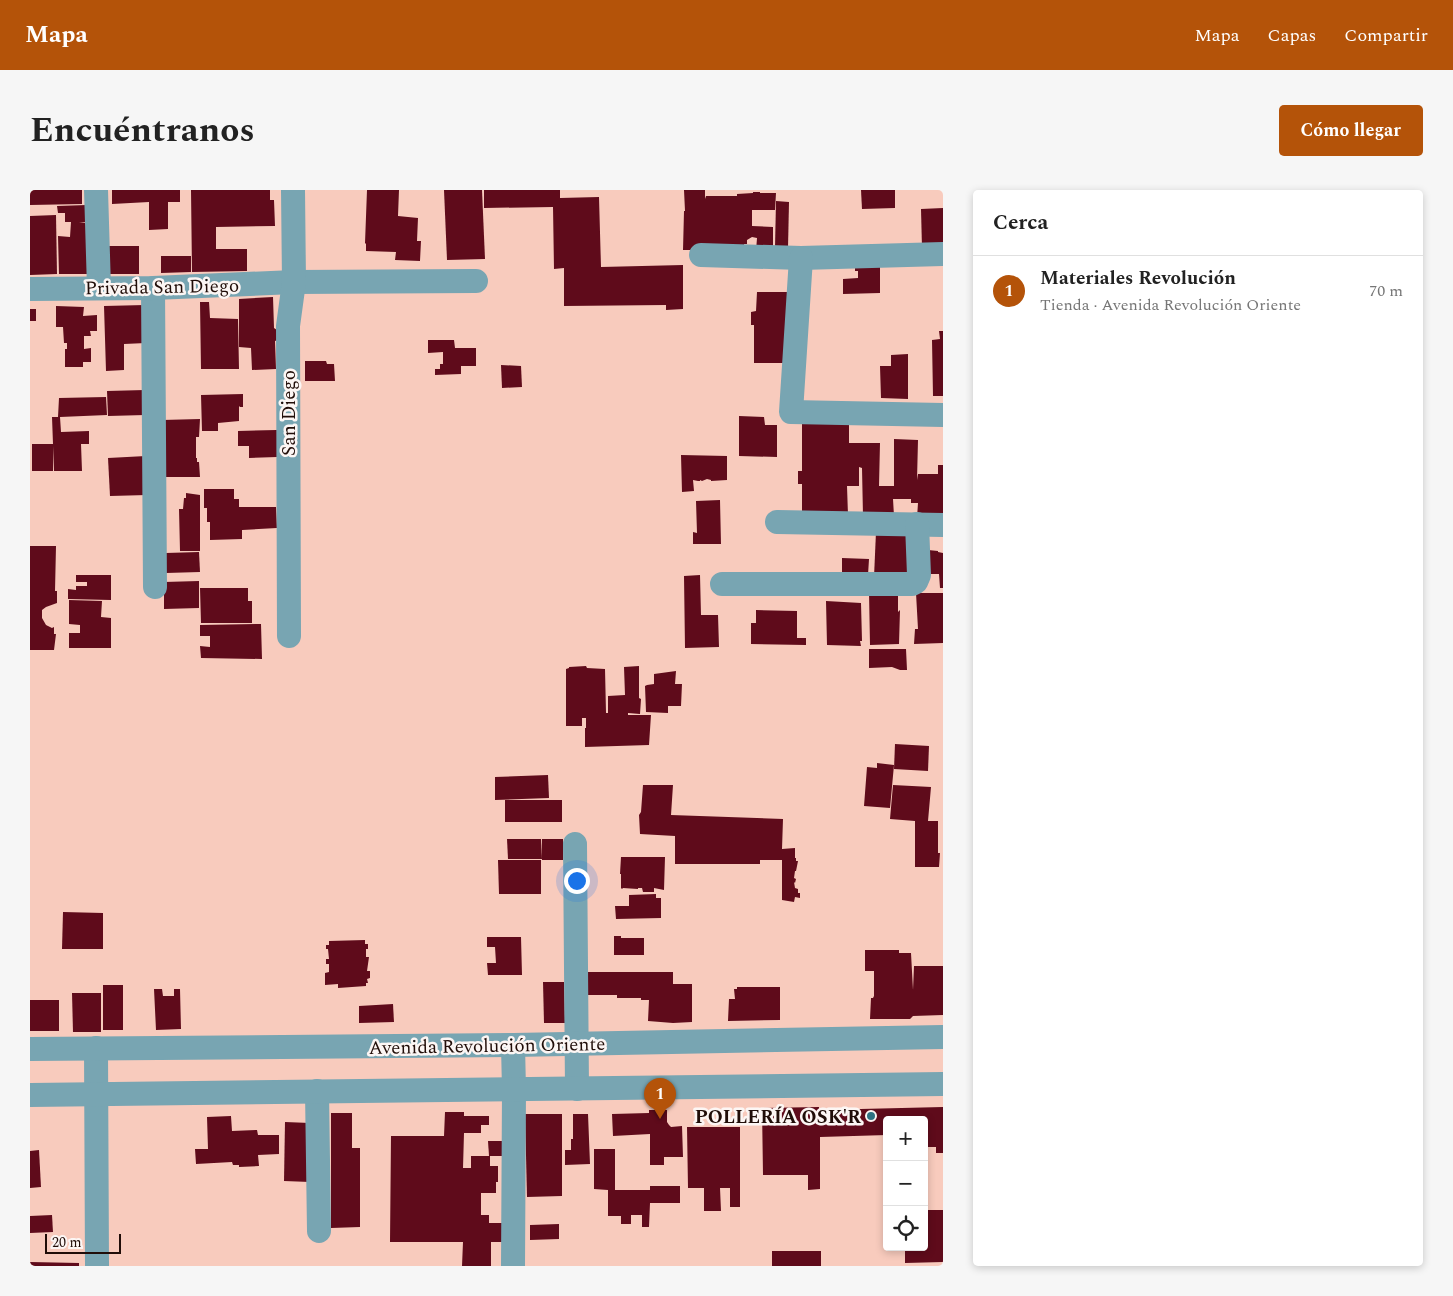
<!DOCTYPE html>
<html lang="es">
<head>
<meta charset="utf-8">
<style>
  body { margin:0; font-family:Spectral,serif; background:#f6f6f6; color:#222 }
  .controls { position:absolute; right:15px; bottom:15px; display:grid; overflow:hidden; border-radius:5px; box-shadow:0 2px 8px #0003 }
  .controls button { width:45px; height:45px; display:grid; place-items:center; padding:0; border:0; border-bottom:1px solid #e0e0e0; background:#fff; color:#222; font:25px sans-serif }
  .scale { position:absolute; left:15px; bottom:12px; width:76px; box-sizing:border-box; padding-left:5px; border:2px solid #200d08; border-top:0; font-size:14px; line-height:18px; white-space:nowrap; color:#200d08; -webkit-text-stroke:4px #fcf6f4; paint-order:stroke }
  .you { position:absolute; left:546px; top:690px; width:18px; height:18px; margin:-12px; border:4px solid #fff; border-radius:50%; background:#1a73e8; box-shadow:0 0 0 8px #1a73e833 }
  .badge { display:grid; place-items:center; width:32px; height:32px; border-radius:50%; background:#b45309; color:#fff; font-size:16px; font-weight:700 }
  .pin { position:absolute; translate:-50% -41px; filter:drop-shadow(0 1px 2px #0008) }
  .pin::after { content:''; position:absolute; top:26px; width:18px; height:15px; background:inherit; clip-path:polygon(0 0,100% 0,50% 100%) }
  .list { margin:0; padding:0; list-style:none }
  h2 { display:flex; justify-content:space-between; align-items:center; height:65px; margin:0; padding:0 20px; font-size:21px }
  h2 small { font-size:16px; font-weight:400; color:#767676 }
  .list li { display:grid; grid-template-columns:32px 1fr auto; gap:15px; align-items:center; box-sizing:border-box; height:70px; padding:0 20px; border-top:1px solid #e0e0e0 }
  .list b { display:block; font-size:19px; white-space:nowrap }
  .list p { margin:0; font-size:16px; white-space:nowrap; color:#767676 }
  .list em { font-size:16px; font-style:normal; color:#767676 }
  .icon { flex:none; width:28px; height:28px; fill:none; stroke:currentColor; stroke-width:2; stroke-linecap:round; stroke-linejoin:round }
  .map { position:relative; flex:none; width:913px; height:1076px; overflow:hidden; border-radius:5px }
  header { display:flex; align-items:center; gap:30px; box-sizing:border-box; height:70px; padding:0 25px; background:#b45309; color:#fff }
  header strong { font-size:24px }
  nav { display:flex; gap:28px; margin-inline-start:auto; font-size:18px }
  .intro { display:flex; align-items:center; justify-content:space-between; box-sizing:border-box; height:120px; padding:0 30px }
  h1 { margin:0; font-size:35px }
  .button { padding:12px 22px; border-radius:5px; background:#b45309; color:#fff; font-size:18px; font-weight:700 }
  main { display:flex; gap:30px; padding:0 30px }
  aside { flex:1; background:#fff; border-radius:5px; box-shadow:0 2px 8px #0003 }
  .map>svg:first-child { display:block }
  .building { fill:#5f0b1b }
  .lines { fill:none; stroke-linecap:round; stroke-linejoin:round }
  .street { stroke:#78a5b2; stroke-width:24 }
  .poi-dot { fill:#2e7182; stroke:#fcf6f4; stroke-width:2 }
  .labels { text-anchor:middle; stroke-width:5; stroke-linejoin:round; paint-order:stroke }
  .street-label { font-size:19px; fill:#200d08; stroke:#fcf6f4 }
  .poi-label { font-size:19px; font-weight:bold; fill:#200d08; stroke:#fcf6f4; text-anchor:end }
</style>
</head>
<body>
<header>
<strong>Mapa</strong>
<nav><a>Mapa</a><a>Capas</a><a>Compartir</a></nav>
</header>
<div class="intro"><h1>Encuéntranos</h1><a class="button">Cómo llegar</a></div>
<main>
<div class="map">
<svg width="913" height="1076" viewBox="0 0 913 1076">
  <rect width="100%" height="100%" fill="#f8cbbd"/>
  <!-- building -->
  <g class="building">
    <path d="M0 0H52V14L0 15Z"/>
    <path d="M82 0H150V12H138V39L119 40V12L82 14Z"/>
    <path d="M161 0H240V10H244L245 36 186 37V59H217V81L162 82Z"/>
    <path d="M337 0H369L368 26 388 28 387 51H391L390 71 365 70 366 62 336 61V54L335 53Z"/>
    <path d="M414 0H452L455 69 417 70Z"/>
    <path d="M454 0H530V8L569 7 571 77 653 75V119L636 120V115L534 116V78L524 79 523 17 454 18Z"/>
    <path d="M654 0H675V9L676 6H707V4L723 3V2H730V3H746L745 20H722V36L743 37V62L726 61 727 48 722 47 717 50V54H714L715 60H653L654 21H665H655Z"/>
    <path d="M831 0H865V18L832 19Z"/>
    <path d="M746 11 759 12 758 58H745Z"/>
    <path d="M57 15V32L49 33H59V84H29L28 46 40 47 41 32H35V23H28L27 16Z"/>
    <path d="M913 18V57L892 58 891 19Z"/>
    <path d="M26 25 27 84 0 85V26Z"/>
    <path d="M77 56H109V84H78Z"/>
    <path d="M131 66H161V82L131 83Z"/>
    <path d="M850 72V103L813 104V89L828 88V81H825V73Z"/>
    <path d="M727 102H761V173H724V135H721V122L726 121Z"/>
    <path d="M243 107 244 138 247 140 248 150 245 151 246 179 222 180 221 158 209 157V109Z"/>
    <path d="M170 112H179L180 128 208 129 209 179H171Z"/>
    <path d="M115 115 116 153 94 154V180L76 181 74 116Z"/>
    <path d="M26 116 54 117 53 126 67 125V141H60L61 146H54V159L61 158V172H53V177H35V159H37V153H34L33 137H26Z"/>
    <rect x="0" y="119" width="6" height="12"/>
    <path d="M909 141H913V206H903L902 150 910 149Z"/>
    <path d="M398 150H424L425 158H446V176H431V184L405 185V179H410V174H413V162L398 163Z"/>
    <path d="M878 164V209L851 208 850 176H861V165Z"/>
    <path d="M275 171H296L297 174H304L305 191H275Z"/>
    <path d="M471 175 491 176 492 197 472 198Z"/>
    <path d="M115 200V225L78 226 77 201Z"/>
    <path d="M213 204V217H210L209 216V231L188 233V241H172L171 205Z"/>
    <path d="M76 207 77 225 30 227 31 242 59 241V254H51L52 281H24L23 256V281H2V254H23L22 227H28L29 208Z"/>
    <path d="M709 226 734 227 735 235H747V267L709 266Z"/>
    <path d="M170 229 169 247H166V268H167V272H169L170 287H132V230Z"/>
    <path d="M819 230V253H850L849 296H864V249L888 250 887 290 888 284H908V275H913V329L887 328 888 313H881V309H863L864 326H833L832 278 829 277V296H817L818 325 772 324V294H768V281H772V231Z"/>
    <path d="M247 240V267L219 268V256H208V241Z"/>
    <path d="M651 265 697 266V290L681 291V290L677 289 672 291 670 290V291H668L663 290 664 301 652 302Z"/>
    <path d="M116 266 117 305 80 306 78 268Z"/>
    <path d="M174 299H204V309H209V317H246L247 338 212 340V349L180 350V332H177V318H174Z"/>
    <path d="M156 303 170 305V361H150L149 319H153L154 308H156Z"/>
    <path d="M690 310 691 354H663V342L667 343 666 311Z"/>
    <path d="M846 342 879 345 877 389 844 387Z"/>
    <path d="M0 356H26L25 401H27V413L16 417 12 420V428L16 435 22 438 24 437V444H26L24 460H0Z"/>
    <path d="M898 360 908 361V362L913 363V398H910L909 384H899Z"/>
    <path d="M169 362 170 382 136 383V363Z"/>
    <path d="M812 368 839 369 838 385 812 386Z"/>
    <path d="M46 385H81V410L38 409V399L46 400V396H57V392H46Z"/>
    <path d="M670 385 671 425H688L689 457 655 458 654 386Z"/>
    <path d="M169 391V418L134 419V392Z"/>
    <path d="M170 398H218V411H222V433H171Z"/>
    <path d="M839 402 868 403V422L870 420 869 454 840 455Z"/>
    <path d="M886 403H913V453L884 454 885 439H888Z"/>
    <path d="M39 410 72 411 71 427 81 428V458H39V443H50V435L39 434Z"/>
    <path d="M796 411 831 413 832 451H830L831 456 797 455Z"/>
    <path d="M726 420 767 421V448H776V455L721 454V433H726Z"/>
    <path d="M231 434 232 469 171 468 170 456 180 457V446H170V435Z"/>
    <path d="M839 459H876L877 480H870L862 477 839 478Z"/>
    <path d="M556 476 557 478 575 479 576 523H578V506L595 505 594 477 609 476V508L611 509 610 524 598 523V525H621L619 555 555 557V538H556V528H552V536H536V479L539 478V477Z"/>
    <path d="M646 481 645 494H652L651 516H638V523L616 522 615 496 617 495 624 494V484Z"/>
    <path d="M865 554 899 556 898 581 864 579Z"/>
    <path d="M847 573 864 575 860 618 834 616 837 577 847 578Z"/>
    <path d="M518 585 519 608 465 610V587Z"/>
    <path d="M613 595H643L641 625 753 629 752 659 765 658V668H766V671H768L766 681H765L764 688 766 689 765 693 764 692 765 698 768 699V703H770V708L765 707 764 712 752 710V670H730V674H645V646L610 644 609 625 611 622Z"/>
    <path d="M863 595 901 597 898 631H908V663H910L909 677H885V631L860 629Z"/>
    <rect x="475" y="610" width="57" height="22"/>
    <path d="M477 649H511L512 669H478Z"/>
    <rect x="512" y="649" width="21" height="21"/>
    <path d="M591 667H635L634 700 624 698V702H613L612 698H608V699L593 698 592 699 591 698V684H590Z"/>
    <path d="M468 670H511V704H469Z"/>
    <path d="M626 704V708H631V728L586 729 585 716H599V705Z"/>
    <path d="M33 722 73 723V759H32Z"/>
    <path d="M584 746H591V748H614V765H584Z"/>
    <path d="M457 747H491L492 785H458L457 773H466L465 757H457Z"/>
    <path d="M335 750V754H338V759H336V767H339L337 781H340V788L337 789 338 793H336V796L308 798V794L295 795V783L299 782V774H296V769H299L298 759H296V755H299V751Z"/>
    <path d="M835 760H869V763H881L883 800 884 776H913V825L883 826 880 829H840L841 808H843L844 806V781H835Z"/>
    <path d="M556 782H643V794H662V832L643 833 618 831 619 810H611V808H587V805H556Z"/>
    <path d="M513 792H534L535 833H514Z"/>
    <rect x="73" y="795" width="20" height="45"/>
    <path d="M707 797H750V830L698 831 699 809H705L704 799H707Z"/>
    <path d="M124 799H132L133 806H144V799H150L151 839 126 840Z"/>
    <path d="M42 803H71V842H43Z"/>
    <rect x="0" y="810" width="29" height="31"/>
    <path d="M363 814 364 832 329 833V816Z"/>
    <path d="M789 917V920L913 917V963H906V957H894V930H857V945L790 947V999L778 1000V985H733L732 918Z"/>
    <path d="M619 920H637V932L639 935 641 937 652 936 653 967H634V975H620V944L583 946 582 924 619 923Z"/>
    <path d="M415 922H434V926H459V935H451V943H434L433 978H441V966H460V976H468V992H466V1003H451V1025H459V1033H476V1052H461V1076H432L433 1052H360L361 946H414Z"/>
    <path d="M301 923H322V958H330V1037L301 1038Z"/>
    <path d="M495 924H532V1006L497 1007Z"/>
    <path d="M543 924H558L560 974 535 975V960H541V949H543Z"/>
    <path d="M201 926 202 941 227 940 228 945H249V964L228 965 229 976 209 977V975H203L202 972 166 974 165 959H178L177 927Z"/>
    <path d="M255 932 280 933V992L254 991Z"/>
    <path d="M657 937H710V1017H700V998H690L691 1021H674V998H658Z"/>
    <path d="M458 951H475V966H459Z"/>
    <path d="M564 959H585V1000H620V996H650V1013H620L619 1037H612V1025H601V1034H591V1026H578V1000L564 999Z"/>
    <path d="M9 960 11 997 0 998V961Z"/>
    <path d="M894 1020H913V1072L875 1073V1057H894Z"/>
    <path d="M22 1025 23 1042 0 1043V1026Z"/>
    <path d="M529 1034V1049L500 1050V1035Z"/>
    <rect x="742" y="1061" width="49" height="15"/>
    <path d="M0 1072 49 1073V1076H0Z"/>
  </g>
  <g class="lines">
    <!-- street -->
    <g class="street">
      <path d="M66 0 69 98"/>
      <path d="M671 65 771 68 913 64"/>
      <path d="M771 68 761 222 913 225"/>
      <path d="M123 98 125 397"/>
      <path d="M0 99 123 98 264 92 446 91"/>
      <path d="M747 332 913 335"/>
      <path d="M692 394H882L886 392 889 385 887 334"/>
      <path d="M259 446 258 136 264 92 263 0"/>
      <path d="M545 654 547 899"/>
      <path d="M483 855 484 900 483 1076"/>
      <path d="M66 858 67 1076"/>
      <path d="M0 859 483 855 913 847"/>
      <path d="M287 901 289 1041"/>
      <path d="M0 905 913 894"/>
    </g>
  </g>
  <!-- markers -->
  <circle class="poi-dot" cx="841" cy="926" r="5"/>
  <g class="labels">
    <!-- street labels -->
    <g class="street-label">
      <text transform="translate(132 96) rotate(-1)" y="7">Privada San Diego</text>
      <text transform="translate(258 223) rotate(-90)" y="7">San Diego</text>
      <text transform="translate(457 855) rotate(-1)" y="7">Avenida Revolución Oriente</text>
    </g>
    <!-- poi labels -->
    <g class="poi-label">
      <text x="831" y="933">POLLERÍA OSK'R</text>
    </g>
  </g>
</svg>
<div class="controls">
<button>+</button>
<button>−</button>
<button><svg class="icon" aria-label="locate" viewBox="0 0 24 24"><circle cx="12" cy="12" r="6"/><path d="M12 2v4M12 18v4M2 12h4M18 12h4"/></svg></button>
</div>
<div class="scale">20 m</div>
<div class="you"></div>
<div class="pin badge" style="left:630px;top:929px">1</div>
</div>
<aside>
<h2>Cerca<small></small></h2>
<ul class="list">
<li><span class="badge">1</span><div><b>Materiales Revolución</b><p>Tienda · Avenida Revolución Oriente</p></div><em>70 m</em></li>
</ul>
</aside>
</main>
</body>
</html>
